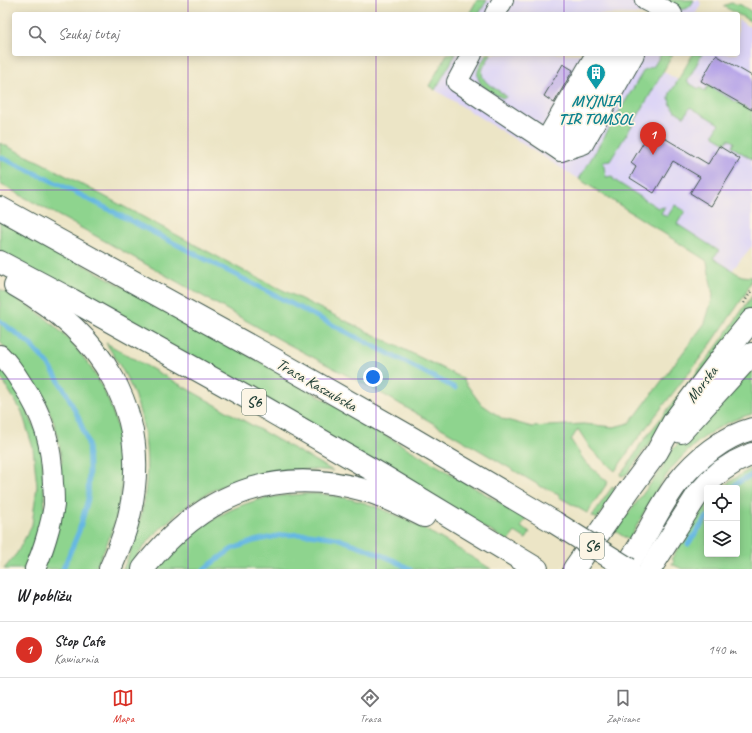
<!DOCTYPE html>
<html lang="pl">
<head>
<meta charset="utf-8">
<style>
  body { margin:0; font-family:Caveat,sans-serif; background:#f2f2f2; color:#202124 }
  .controls { position:absolute; right:12px; bottom:12px; display:grid; overflow:hidden; border-radius:4px; box-shadow:0 2px 10px #0003 }
  .controls button { width:36px; height:36px; display:grid; place-items:center; padding:0; border:0; border-bottom:1px solid #e0e0e0; background:#fff; color:#202124; font:20px sans-serif }
  .you { position:absolute; left:373px; top:377px; width:14px; height:14px; margin:-10px; border:3px solid #fff; border-radius:50%; background:#1a73e8; box-shadow:0 0 0 6px #1a73e833 }
  .badge { display:grid; place-items:center; width:26px; height:26px; border-radius:50%; background:#d93025; color:#fff; font-size:13px; font-weight:700 }
  .pin { position:absolute; translate:-50% -33px; filter:drop-shadow(0 1px 2px #0008) }
  .pin::after { content:''; position:absolute; top:21px; width:14px; height:12px; background:inherit; clip-path:polygon(0 0,100% 0,50% 100%) }
  .list { margin:0; padding:0; list-style:none }
  h2 { display:flex; justify-content:space-between; align-items:center; height:52px; margin:0; padding:0 16px; font-size:17px }
  h2 small { font-size:13px; font-weight:400; color:#757577 }
  .list li { display:grid; grid-template-columns:26px 1fr auto; gap:12px; align-items:center; box-sizing:border-box; height:56px; padding:0 16px; border-top:1px solid #e0e0e0 }
  .list b { display:block; font-size:15px; white-space:nowrap }
  .list p { margin:0; font-size:13px; white-space:nowrap; color:#757577 }
  .list em { font-size:13px; font-style:normal; color:#757577 }
  .icon { flex:none; width:22px; height:22px; fill:none; stroke:currentColor; stroke-width:2; stroke-linecap:round; stroke-linejoin:round }
  .map { position:relative; flex:none; width:752px; height:569px; overflow:hidden }
  .search { position:absolute; background:#fff; box-shadow:0 2px 10px #0003; left:12px; right:12px; top:12px; height:44px; display:flex; align-items:center; gap:10px; box-sizing:border-box; padding:0 14px; border-radius:4px; color:#757577; font-size:15px }
  .sheet { height:108px; background:#fff }
  nav { display:flex; justify-content:space-around; align-items:center; box-sizing:border-box; height:56px; border-top:1px solid #e0e0e0; background:#fff; font-size:11px; color:#757577 }
  nav a { display:grid; justify-items:center; gap:2px }
  nav .on { color:#d93025 }
  .map>svg:first-child { display:block }
  .built { fill:#ddd5f6 }
  .green { fill:#8ed48e; stroke:#568861 }
  .lines { fill:none; stroke-linecap:round; stroke-linejoin:round }
  .stream { stroke:#66b8e2; stroke-width:5 }
  .building { fill:#b09de8 }
  .minor-casing { stroke:#3e564a; stroke-width:22 }
  .major-casing { stroke:#3e564a; stroke-width:24 }
  .highway-casing { stroke:#3e564a; stroke-width:24 }
  .path { stroke:#3e564a; stroke-width:2.5; stroke-dasharray:1 3; stroke-linecap:butt }
  .minor { stroke:#fff; stroke-width:20 }
  .major { stroke:#fff; stroke-width:22 }
  .highway { stroke:#fff; stroke-width:22 }
  .highway-bridge-casing { stroke:#3e564a; stroke-width:24; stroke-linecap:butt }
  .highway-bridge { stroke:#fff; stroke-width:22 }
  .grid { fill:none; stroke:#7b2cbf; stroke-width:1; stroke-opacity:0.55 }
  .labels { text-anchor:middle; stroke-width:3.5; stroke-linejoin:round; paint-order:stroke }
  .shield { fill:#fcf5e5; stroke:#617469; stroke-width:1 }
  .shield-label { font-size:15px; font-weight:bold; fill:#1f3d34 }
  .culture-label { font-size:16px; font-weight:bold; fill:#0d838f; stroke:#fcf5e5 }
  .street-label { font-size:16px; fill:#1f3d34; stroke:#fcf5e5 }
</style>
</head>
<body>
<div class="map">
<svg width="752" height="569" viewBox="0 0 752 569">
  <rect width="100%" height="100%" fill="#fcf5e5"/>
  <filter id="ink" filterUnits="userSpaceOnUse"><feTurbulence type="fractalNoise" baseFrequency=".025" numOctaves="2"/><feDisplacementMap in="SourceGraphic" scale="8" xChannelSelector="R" yChannelSelector="G"/><feConvolveMatrix kernelMatrix="1 2 1 2 8 2 1 2 1" color-interpolation-filters="sRGB"/></filter>
  <filter id="wash" filterUnits="userSpaceOnUse"><feTurbulence type="fractalNoise" baseFrequency=".012" numOctaves="4" result="noise"/><feDisplacementMap in="SourceGraphic" scale="16" xChannelSelector="R" yChannelSelector="G"/><feGaussianBlur stdDeviation="0.9" result="paint"/><feColorMatrix in="noise" values="0 0 0 0 0 0 0 0 0 0 0 0 0 0 0 0 0 1.4 0 .05"/><feComposite in="paint" operator="in"/></filter>
  <g filter="url(#wash)">
    <rect width="100%" height="100%" fill="#ece5c6"/>
    <!-- built -->
    <g class="built">
      <path d="M477 0H699L701 4 695 14H469Z"/>
      <path d="M738 20 752 28V246L729 274 579 179 429 86 447 54H661L654 66 678 80 693 54H738Z"/>
    </g>
    <!-- green -->
    <g class="green">
      <path d="M477 0H487L479 14H469Z"/>
      <path d="M664 0H694C685 17 676 7 664 0Z"/>
      <path d="M731 3 741 5 752 12V22L723 6Z"/>
      <path d="M447 54H456L435 90 429 86Z"/>
      <path d="M487 54H491C489 59 485 63 483 68 478 83 497 88 506 96L505 98H502C492 92 475 86 478 71 479 65 484 59 487 54Z"/>
      <path d="M661 54H673L642 109 610 161 603 162 606 177 612 176 614 180 658 208 665 207 661 213 667 217 675 205 685 211 677 224 719 251 713 258 738 274 742 276 752 277V279L745 295 711 344 635 442 615 471 598 456 591 449 578 429 571 440 581 456 586 463 608 482 587 513 559 497V494L542 487 462 440 388 397 286 343 94 235 0 184V143L42 163 248 273 462 378 480 403 503 419 532 427 583 424 614 427 629 423 637 414 705 323 713 296 707 261 579 179 644 70 654 66Z"/>
      <path d="M693 54H702L687 82 699 89 700 88 705 91 708 86 752 111V159L732 147 734 142 728 139 726 143 714 136V133L719 124 690 107 685 116H683L674 110 670 103 669 97 670 93 674 87Z"/>
      <path d="M0 219 266 365 526 518 521 527 530 533 526 539 515 532 508 541 0 252Z"/>
      <path d="M0 289C13 297 27 304 39 313 104 363 137 437 116 518 111 536 103 553 95 569H42L59 468 62 461 57 434 54 423 43 396 37 390 18 363 0 342Z"/>
      <path d="M752 296V308L739 325 645 449 627 474 622 476 620 475 631 461 640 445 716 348Z"/>
      <path d="M106 343 333 471C312 469 292 469 271 472 212 480 159 519 128 569H123C148 514 156 451 134 394 127 376 116 359 106 343Z"/>
      <path d="M0 363 13 380 42 444 45 513 27 569H4L17 553 32 525 37 486 33 448 22 412 0 376Z"/>
      <path d="M752 367V414C717 423 687 447 666 476 652 496 641 518 629 540L615 531 664 466 662 463 674 448Z"/>
      <path d="M752 468V569H682L672 564 674 561 672 558 688 531 686 529 707 502V554H737V488H721L738 476Z"/>
      <path d="M613 486 614 487V493L597 519 592 516Z"/>
      <path d="M304 494C312 494 321 493 329 495 389 503 440 538 491 569H157C185 536 220 509 262 499 276 496 290 495 304 494Z"/>
    </g>
    <g class="lines">
      <!-- stream -->
      <g class="stream">
        <path d="M0 157 67 188 455 388"/>
        <path d="M0 321 29 343 49 365 67 394 79 419 88 443 89 468 88 499 79 531 63 569"/>
        <path d="M732 488 737 483 752 475"/>
        <path d="M688 544 707 517"/>
        <path d="M204 569 232 549 254 541 282 535 309 534 336 538 367 549 393 560 410 569"/>
      </g>
    </g>
    <g id="blocks">
      <!-- building -->
      <g class="building">
        <path d="M716 55 752 76V110L701 81Z"/>
        <path d="M563 64 573 70 554 103 544 96Z"/>
        <path d="M651 130 708 164 719 146 740 159 711 206 690 193 700 177 673 161 654 193 630 178 636 167 631 163Z"/>
      </g>
    </g>
  </g>
  <g filter="url(#ink)">
    <use href="#blocks" fill-opacity="0" stroke="#3e564a" stroke-width="1"/>
    <g class="lines">
      <defs>
        <g id="minor">
          <path d="M645 0 672 14"/>
          <path d="M495 14 503 0"/>
          <path d="M472 54 457 82 561 151 616 54"/>
          <path d="M546 140 596 54"/>
          <path d="M561 151 583 144 634 54"/>
          <path d="M0 355C8 363 16 374 22 384 44 416 52 445 53 484 54 491 54 498 54 505 51 525 43 551 35 569"/>
        </g>
        <g id="major">
          <path d="M681 432 752 354"/>
          <path d="M574 569 629 490 657 452 674 421 729 348 752 320"/>
        </g>
        <g id="highway">
          <path d="M0 208 270 357 405 434 554 522"/>
          <path d="M0 262 72 300 246 397 383 476 537 569"/>
          <path d="M15 285C101 333 152 411 130 512 126 532 118 551 110 569"/>
          <path d="M143 569C201 494 275 464 368 491 387 497 406 507 424 516"/>
          <path d="M624 569C630 560 636 552 641 543 653 523 663 501 678 482 696 459 723 437 752 429"/>
          <path d="M650 569 698 494 710 481 721 471 735 462 752 454"/>
        </g>
      </defs>
      <!-- minor casing -->
      <use href="#minor" class="minor-casing"/>
      <!-- major casing -->
      <use href="#major" class="major-casing"/>
      <!-- highway casing -->
      <use href="#highway" class="highway-casing"/>
      <!-- path -->
      <path class="path" d="M744 303 752 290"/>
      <!-- minor -->
      <use href="#minor" class="minor"/>
      <!-- major -->
      <use href="#major" class="major"/>
      <!-- highway -->
      <use href="#highway" class="highway"/>
      <defs>
        <path id="highway-bridge" d="M554 522 629 569"/>
      </defs>
      <!-- highway-bridge casing -->
      <use href="#highway-bridge" class="highway-bridge-casing"/>
      <!-- highway-bridge -->
      <use href="#highway-bridge" class="highway-bridge"/>
    </g>
  </g>
  <!-- grid -->
  <path class="grid" d="M188 0V14M376 0V14M564 0V14M188 54V569M376 54V569M564 54V569M0 190H752M0 379H752"/>
  <!-- icons -->
  <defs>
    <symbol id="building-pin" viewBox="-11 -11 22 30"><path d="M0 17L-7.5 6A9.5 9.5 0 1 1 7.5 6Z" fill="#0f9aa8" stroke="#fcf5e5"/><path d="M-4-6H4V6H1V3H-1V6H-4ZM-2.5-4.3h1.7v1.8h-1.7ZM.8-4.3h1.7v1.8H.8ZM-2.5-1h1.7V.8h-1.7ZM.8-1h1.7V.8H.8Z" fill="#fff"/></symbol>
  </defs>
  <g fill-rule="evenodd">
    <use href="#building-pin" x="585" y="62" width="22" height="30"/>
  </g>
  <g class="labels">
    <!-- shield labels -->
    <g class="shield">
      <rect x="242" y="389" width="24" height="26" rx="3"/>
      <rect x="580" y="533" width="24" height="26" rx="3"/>
    </g>
    <g class="shield-label">
      <text x="254" y="407">S6</text>
      <text x="592" y="551">S6</text>
    </g>
    <!-- culture labels -->
    <g class="culture-label">
      <text x="596" y="106">MYJNIA<tspan x="596" dy="18">TIR TOMSOL</tspan></text>
    </g>
    <!-- street labels -->
    <g class="street-label">
      <text transform="translate(317 384) rotate(30)" y="6">Trasa Kaszubska</text>
      <text transform="translate(701 384) rotate(-53)" y="6">Morska</text>
    </g>
  </g>
</svg>
<div class="controls">
<button><svg class="icon" aria-label="locate" viewBox="0 0 24 24"><circle cx="12" cy="12" r="6"/><path d="M12 2v4M12 18v4M2 12h4M18 12h4"/></svg></button>
<button><svg class="icon" aria-label="layers" viewBox="0 0 24 24"><path d="M12 4l9 5-9 5-9-5zM3 14l9 5 9-5"/></svg></button>
</div>
<div class="you"></div>
<div class="pin badge" style="left:653px;top:155px">1</div>
<div class="search"><svg class="icon" aria-label="search" viewBox="0 0 24 24"><circle cx="10" cy="10" r="6"/><path d="M15 15l6 6"/></svg>Szukaj tutaj</div>
</div>
<section class="sheet">
<h2>W pobliżu<small></small></h2>
<ul class="list">
<li><span class="badge">1</span><div><b>Stop Cafe</b><p>Kawiarnia</p></div><em>140 m</em></li>
</ul>
</section>
<nav>
<a class="on"><svg class="icon" aria-label="map" viewBox="0 0 24 24"><path d="M3 6l6-2 6 2 6-2v14l-6 2-6-2-6 2zM9 4v14M15 6v14"/></svg>Mapa</a>
<a><svg class="icon" aria-label="directions" viewBox="0 0 24 24"><path d="M12 3l9 9-9 9-9-9zM9 14v-3h6M13 9l2 2-2 2"/></svg>Trasa</a>
<a><svg class="icon" aria-label="saved" viewBox="0 0 24 24"><path d="M7 4h10v16l-5-4-5 4z"/></svg>Zapisane</a>
</nav>
</body>
</html>
